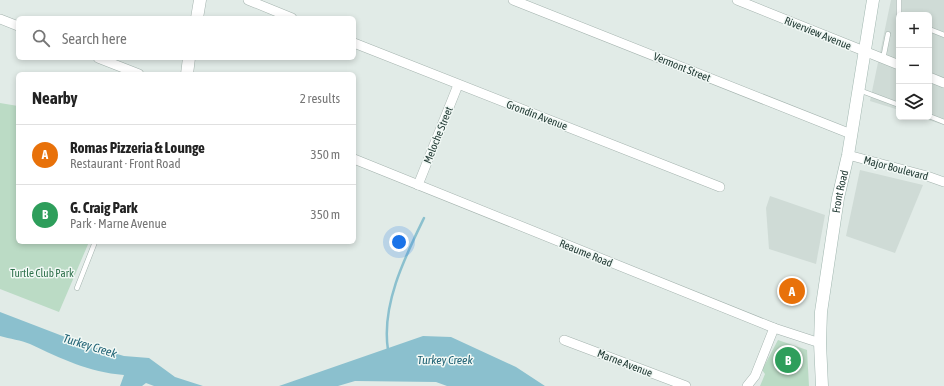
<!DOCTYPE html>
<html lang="en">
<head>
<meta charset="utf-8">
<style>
  body { margin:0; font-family:"Asap Condensed",sans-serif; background:#f2f2f2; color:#222 }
  .controls { position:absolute; right:12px; top:12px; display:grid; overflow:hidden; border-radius:6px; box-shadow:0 2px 6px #0003 }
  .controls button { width:36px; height:36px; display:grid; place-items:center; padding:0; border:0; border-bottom:1px solid #e0e0e0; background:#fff; color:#222; font:20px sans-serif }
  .you { position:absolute; left:399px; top:242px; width:14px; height:14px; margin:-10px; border:3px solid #fff; border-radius:50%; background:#1a73e8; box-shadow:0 0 0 6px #1a73e833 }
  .badge { display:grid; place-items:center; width:26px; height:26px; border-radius:50%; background:#7c503d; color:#fff; font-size:13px; font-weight:700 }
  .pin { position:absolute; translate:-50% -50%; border:2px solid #fff; box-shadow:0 1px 4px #0006 }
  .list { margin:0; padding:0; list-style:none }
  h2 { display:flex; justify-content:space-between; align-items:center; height:52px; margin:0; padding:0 16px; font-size:17px }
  h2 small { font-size:13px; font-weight:400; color:#767676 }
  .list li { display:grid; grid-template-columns:26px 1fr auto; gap:12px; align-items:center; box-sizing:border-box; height:60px; padding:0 16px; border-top:1px solid #e0e0e0 }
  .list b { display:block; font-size:15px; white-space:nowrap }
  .list p { margin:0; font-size:13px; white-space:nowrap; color:#767676 }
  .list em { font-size:13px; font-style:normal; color:#767676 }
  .icon { flex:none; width:22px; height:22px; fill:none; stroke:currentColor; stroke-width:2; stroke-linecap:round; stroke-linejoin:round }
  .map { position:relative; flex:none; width:944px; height:386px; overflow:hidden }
  .search { position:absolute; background:#fff; box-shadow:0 2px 6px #0003; left:16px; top:16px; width:340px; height:44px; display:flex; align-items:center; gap:10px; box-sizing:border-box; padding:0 14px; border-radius:6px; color:#767676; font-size:15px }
  .panel { position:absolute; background:#fff; box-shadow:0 2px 6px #0003; left:16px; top:72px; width:340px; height:172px; border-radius:6px }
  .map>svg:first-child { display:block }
  .built { fill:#cfdbd6 }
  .green { fill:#bbdbc5 }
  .water { fill:#8bc0ce }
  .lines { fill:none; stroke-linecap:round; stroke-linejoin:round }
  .stream { stroke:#8bc0ce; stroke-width:2.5 }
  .service-casing { stroke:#a4b3ae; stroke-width:5.5 }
  .minor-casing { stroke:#a4b3ae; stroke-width:10 }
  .tertiary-casing { stroke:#a4b3ae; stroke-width:13 }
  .secondary-casing { stroke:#a0b6af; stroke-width:13 }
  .service { stroke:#fff; stroke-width:4.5 }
  .minor { stroke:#fff; stroke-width:9 }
  .tertiary { stroke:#fff; stroke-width:12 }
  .secondary { stroke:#fff; stroke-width:12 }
  .labels { text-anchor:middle; stroke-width:3; stroke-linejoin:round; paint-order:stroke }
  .street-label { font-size:11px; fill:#223b35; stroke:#f1f8f5 }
  .park-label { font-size:11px; fill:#2e704b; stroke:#f1f8f5 }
  .water-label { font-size:12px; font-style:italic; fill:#1f6274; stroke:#f1f8f5 }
</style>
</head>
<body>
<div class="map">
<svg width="944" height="386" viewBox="0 0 944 386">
  <rect width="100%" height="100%" fill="#e1ebe7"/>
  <!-- built -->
  <g class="built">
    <path d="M891 0H944V125L919 117H929V15H899V110L870 101Z"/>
    <path d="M860 170 923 185 895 253 846 236Z"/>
    <path d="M770 196 825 215 816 264 769 249 766 208Z"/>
  </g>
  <!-- green -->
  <g class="green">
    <path d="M0 103 18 106V242H89L59 312 0 289Z"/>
    <path d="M778 340 807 350 809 386H760L765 374 762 370Z"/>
  </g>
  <!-- water -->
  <g class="water">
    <path d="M0 312 86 345 124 356 149 358 175 377 203 386H154L146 383 142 386H120L124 375C88 372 62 359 30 344 21 340 10 339 0 336Z"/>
    <path d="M423 336 451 337 516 367 545 386H447L436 382 355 381 338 386H279Z"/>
  </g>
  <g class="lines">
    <!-- stream -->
    <path class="stream" d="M388 350C381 305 405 257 424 218"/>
    <defs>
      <g id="service">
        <path d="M899 16V0"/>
        <path d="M929 29 944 35"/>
        <path d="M883 59 888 34"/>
        <path d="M859 90 899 105"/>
        <path d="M929 116 944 122"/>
        <path d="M77 288 95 242"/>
      </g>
      <g id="minor">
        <path d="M248 0 292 18"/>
        <path d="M513 0 851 134"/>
        <path d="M737 0 899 65"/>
        <path d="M0 19 18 26"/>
        <path d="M354 43 720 187"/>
        <path d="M98 58 139 74"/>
        <path d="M929 77 944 83"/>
        <path d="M848 155 927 176 944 182"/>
        <path d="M354 159 774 328 820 343"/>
        <path d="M418 185 458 85"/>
        <path d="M564 340 686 386"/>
        <path d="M747 386 755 376 774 328"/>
      </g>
      <g id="tertiary">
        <path d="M197 18 200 0"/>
        <path d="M187 74 189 58"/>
      </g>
      <g id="secondary">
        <path id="s1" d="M822 386 820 343 821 312 838 198 848 155 873 0"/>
      </g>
    </defs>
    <!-- service casing -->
    <use href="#service" class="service-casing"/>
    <!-- minor casing -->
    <use href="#minor" class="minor-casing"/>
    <!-- tertiary casing -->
    <use href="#tertiary" class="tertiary-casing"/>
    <!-- secondary casing -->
    <use href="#secondary" class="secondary-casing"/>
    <!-- service -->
    <use href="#service" class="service"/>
    <!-- minor -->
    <use href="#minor" class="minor"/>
    <!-- tertiary -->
    <use href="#tertiary" class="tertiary"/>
    <!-- secondary -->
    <use href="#secondary" class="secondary"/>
  </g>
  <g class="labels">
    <!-- street labels -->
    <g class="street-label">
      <text transform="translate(818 33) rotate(22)" y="4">Riverview Avenue</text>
      <text transform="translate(682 67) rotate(22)" y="4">Vermont Street</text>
      <text transform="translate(537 115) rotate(21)" y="4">Grondin Avenue</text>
      <text transform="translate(438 135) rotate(-68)" y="4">Meloche Street</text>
      <text transform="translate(896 168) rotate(15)" y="4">Major Boulevard</text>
      <text dy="4" stroke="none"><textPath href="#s1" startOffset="196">Front Road</textPath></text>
      <text transform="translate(586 253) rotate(22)" y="4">Reaume Road</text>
      <text transform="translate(625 363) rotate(21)" y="4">Marne Avenue</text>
    </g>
    <!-- park labels -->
    <g class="park-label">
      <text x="42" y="277">Turtle Club Park</text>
    </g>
    <!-- water labels -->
    <g class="water-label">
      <text transform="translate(90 346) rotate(17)" y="4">Turkey Creek</text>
      <text x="445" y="364">Turkey Creek</text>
    </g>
  </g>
</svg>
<div class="controls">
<button>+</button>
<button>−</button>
<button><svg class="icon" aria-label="layers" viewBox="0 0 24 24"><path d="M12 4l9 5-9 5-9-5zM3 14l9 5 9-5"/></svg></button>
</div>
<div class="you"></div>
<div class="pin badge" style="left:792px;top:291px;background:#e8710a">A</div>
<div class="pin badge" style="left:788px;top:360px;background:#2e9e5b">B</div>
<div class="search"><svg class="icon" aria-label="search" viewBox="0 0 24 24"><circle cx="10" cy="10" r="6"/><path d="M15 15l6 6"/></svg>Search here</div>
<section class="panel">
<h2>Nearby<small>2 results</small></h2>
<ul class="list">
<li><span class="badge" style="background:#e8710a">A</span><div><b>Romas Pizzeria &amp; Lounge</b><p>Restaurant · Front Road</p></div><em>350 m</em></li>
<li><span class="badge" style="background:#2e9e5b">B</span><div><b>G. Craig Park</b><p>Park · Marne Avenue</p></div><em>350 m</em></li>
</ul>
</section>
</div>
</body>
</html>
